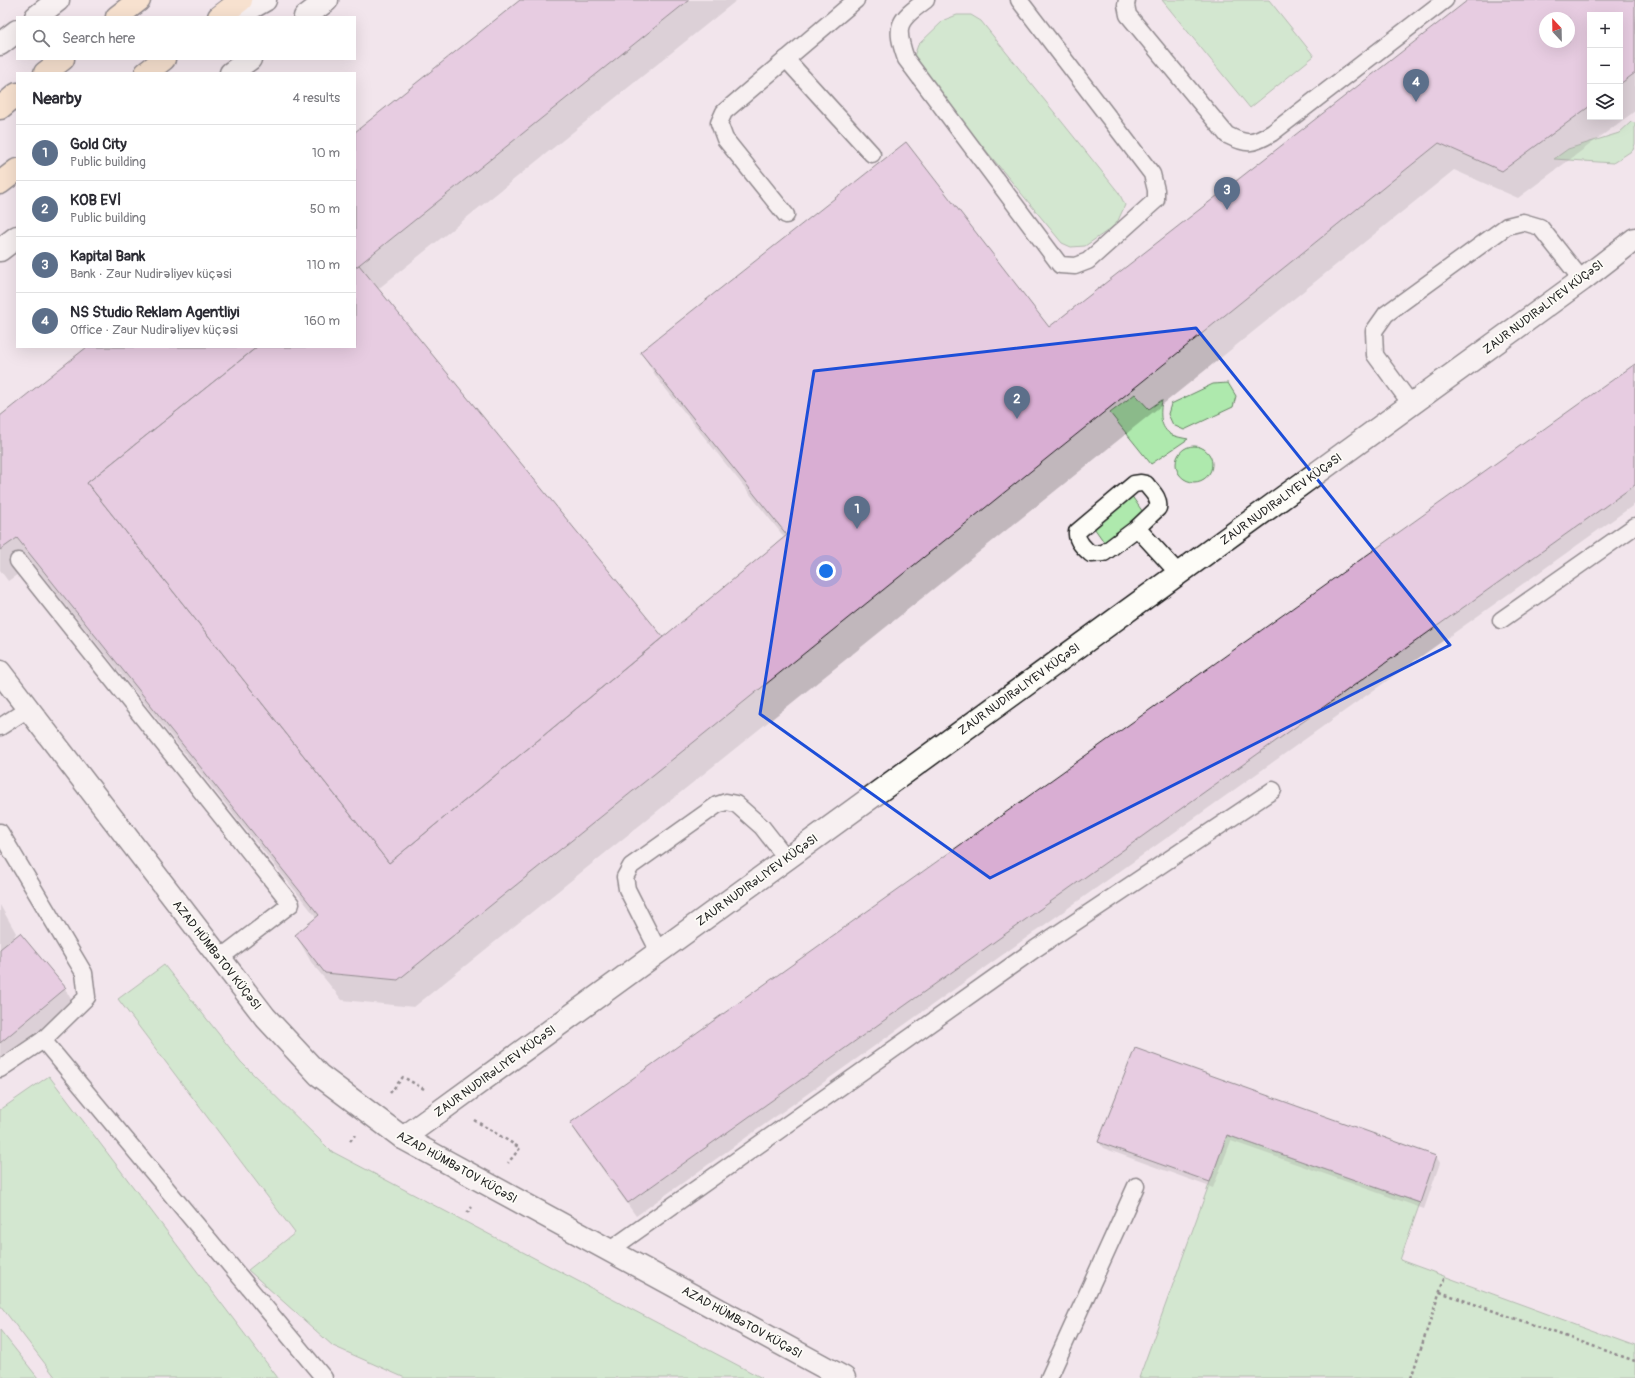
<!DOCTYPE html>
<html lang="en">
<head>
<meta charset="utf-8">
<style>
  body { margin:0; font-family:Pangolin,sans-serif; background:#f7f7f7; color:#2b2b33 }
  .controls { position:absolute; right:12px; top:12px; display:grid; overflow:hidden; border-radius:0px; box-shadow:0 4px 16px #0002 }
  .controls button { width:36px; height:36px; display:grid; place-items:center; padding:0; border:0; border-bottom:1px solid #e1e1e2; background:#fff; color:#2b2b33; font:20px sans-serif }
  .compass { position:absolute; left:1539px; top:12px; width:36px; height:36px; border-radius:50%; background:#fff; box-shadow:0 4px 16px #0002; rotate:338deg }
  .you { position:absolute; left:826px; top:571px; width:14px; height:14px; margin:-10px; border:3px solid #fff; border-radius:50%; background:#1a73e8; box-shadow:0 0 0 6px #1a73e833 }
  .badge { display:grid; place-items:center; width:26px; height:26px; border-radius:50%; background:#111827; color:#fff; font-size:13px; font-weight:700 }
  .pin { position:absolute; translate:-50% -33px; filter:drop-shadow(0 1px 2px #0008) }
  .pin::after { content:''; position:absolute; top:21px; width:14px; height:12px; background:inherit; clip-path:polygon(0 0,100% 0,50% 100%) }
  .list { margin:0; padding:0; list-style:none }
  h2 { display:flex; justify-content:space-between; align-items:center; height:52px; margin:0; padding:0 16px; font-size:17px }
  h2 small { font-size:13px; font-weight:400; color:#7c7c81 }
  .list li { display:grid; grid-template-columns:26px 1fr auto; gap:12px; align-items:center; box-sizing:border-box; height:56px; padding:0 16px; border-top:1px solid #e1e1e2 }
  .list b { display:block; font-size:15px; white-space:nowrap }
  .list p { margin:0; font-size:13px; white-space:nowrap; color:#7c7c81 }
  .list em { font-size:13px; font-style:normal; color:#7c7c81 }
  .icon { flex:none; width:22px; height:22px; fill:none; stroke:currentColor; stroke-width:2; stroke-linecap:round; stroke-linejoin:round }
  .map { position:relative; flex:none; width:1635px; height:1378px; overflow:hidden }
  .search { position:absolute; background:#fff; box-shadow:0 4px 16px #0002; left:16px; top:16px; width:340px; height:44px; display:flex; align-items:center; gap:10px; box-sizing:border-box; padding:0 14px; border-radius:0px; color:#7c7c81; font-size:15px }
  .panel { position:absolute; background:#fff; box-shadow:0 4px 16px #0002; left:16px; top:72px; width:340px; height:276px; border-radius:0px }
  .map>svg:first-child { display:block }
  .green { fill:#aee9ad; stroke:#658264 }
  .shadow { fill:#0003; fill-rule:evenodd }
  .building { fill:#d9aed3; stroke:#1c1c1c; fill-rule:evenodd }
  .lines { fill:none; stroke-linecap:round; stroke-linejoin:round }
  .lane-casing { stroke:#1c1c1c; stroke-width:19 }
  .secondary-casing { stroke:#1c1c1c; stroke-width:25 }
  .primary-casing { stroke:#1c1c1c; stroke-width:25 }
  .path { stroke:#1c1c1c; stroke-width:2.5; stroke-dasharray:3 3; stroke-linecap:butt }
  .lane { stroke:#fdfcf7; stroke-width:16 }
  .secondary { stroke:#fdfcf7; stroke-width:22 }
  .primary { stroke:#fddcac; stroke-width:22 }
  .marked { fill:none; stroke:#1d4ed8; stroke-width:3; stroke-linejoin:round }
  .labels { text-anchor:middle; stroke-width:3.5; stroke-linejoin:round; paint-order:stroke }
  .street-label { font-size:12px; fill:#1c1c1c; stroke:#fdfcf7 }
</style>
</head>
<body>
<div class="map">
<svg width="1635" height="1378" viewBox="0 0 1635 1378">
  <rect width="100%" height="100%" fill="#f2e5ec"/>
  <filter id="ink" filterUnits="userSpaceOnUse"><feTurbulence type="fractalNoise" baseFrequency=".025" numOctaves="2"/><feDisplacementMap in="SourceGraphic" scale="8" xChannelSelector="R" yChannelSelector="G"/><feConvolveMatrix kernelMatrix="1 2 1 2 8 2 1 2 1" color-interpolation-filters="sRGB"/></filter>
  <g filter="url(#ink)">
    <!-- green -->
    <g class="green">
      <path d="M1162 0H1269L1314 56 1250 108Z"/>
      <path d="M957 15H971L981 21 1119 193 1125 205 1116 225 1085 246 1071 247 1062 243 920 70 914 56 918 45 944 20Z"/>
      <path d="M1631 122 1635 123V144L1633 150 1613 163 1554 159 1568 149 1619 133Z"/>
      <path d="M1228 383 1236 396 1233 407 1184 430 1173 425 1168 414 1171 404 1213 384Z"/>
      <path d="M1135 394 1149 409 1162 400C1160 413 1159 428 1172 435 1177 437 1183 438 1188 439L1151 464 1110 413Z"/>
      <circle cx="1194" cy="464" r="18"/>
      <path d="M1131 495 1145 515 1104 542 1090 522Z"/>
      <path d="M164 965 241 1062 331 1151 762 1378H405L333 1346 248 1270 295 1233 118 999Z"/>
      <path d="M49 1076 278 1378H56L0 1305V1110Z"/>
      <path d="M1227 1135 1420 1203 1400 1260 1635 1346V1378H1139Z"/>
      <path d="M0 1330 38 1378H4L0 1373Z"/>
    </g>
    <!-- shadow -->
    <g class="shadow">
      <path d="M521 0H737L378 289 663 639 785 538 657 378 641 352 1049 328 1469 0H1635V111L1518 198 1454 170 414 1007 342 1000 311 962 296 935 317 918 33 564 8 581 0 570V418L88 347H355V133ZM1590 15H1620V117H1590ZM1545 18H1569V42H1545Z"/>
      <path d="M1635 365V504L636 1216 579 1137 571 1124Z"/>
      <path d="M0 905 16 933 13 939 20 934 65 989 77 1009 0 1073Z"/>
      <path d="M1135 1049 1436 1156 1440 1163 1424 1209 1231 1141 1213 1188 1103 1148 1099 1142Z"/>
    </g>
    <!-- building -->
    <g class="building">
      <path d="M520 0H689L355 268V132Z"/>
      <path d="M1468 0H1635V73L1620 84V15H1590V106L1502 171 1439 143 398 980 325 973 295 935 319 915 17 538 0 550V416L87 347H257L87 483 389 863 787 535 640 352 906 142 1049 327ZM1545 18H1569V42H1545Z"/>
      <path d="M359 265 663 637 389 863 87 483 257 347H355V268Z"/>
      <path d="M1635 364V485L628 1203 570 1123Z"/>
      <path d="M20 933 66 988 0 1043V949Z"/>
      <path d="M1135 1048 1436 1156 1420 1203 1227 1135 1210 1182 1098 1142Z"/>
    </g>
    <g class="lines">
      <defs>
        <g id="lane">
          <path d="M926 0C898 21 894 25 906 59L1060 265 1075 266 1088 261 1156 200V190L1152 174 1019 0"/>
          <path d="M1127 0 1126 5 1128 15 1227 135C1247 145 1252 145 1272 133L1445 0"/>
          <path d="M786 59 872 154"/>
          <path d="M786 215 725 139 719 123 724 112 856 0"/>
          <path d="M1411 404 1375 355 1374 331 1386 314 1507 226 1523 222 1540 227 1582 280"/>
          <path d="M1141 483 1146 484C1152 492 1160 498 1158 508L1137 528 1104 553 1091 554C1085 549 1076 541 1077 532L1134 484Z"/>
          <path d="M1137 528 1179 574"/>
          <path d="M18 561 291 904 220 958"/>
          <path d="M1501 620 1635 526"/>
          <path d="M0 727 28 709"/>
          <path d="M0 832 84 973 87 997 43 1040 0 1069"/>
          <path d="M659 952 627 889 625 877 631 866 717 805 726 802 736 804 762 827 787 859"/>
          <path d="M43 1040 324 1378"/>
          <path d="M610 1250 1035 949 1273 790"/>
          <path d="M1049 1378 1136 1186"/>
        </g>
        <g id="secondary">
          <path d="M36 17 58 0"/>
          <path d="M235 17 265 0"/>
          <path d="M305 17 327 0"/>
          <path d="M0 44 17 31"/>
          <path d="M231 73 250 59"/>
          <path d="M0 250 17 237"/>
          <path d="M0 672 265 1017 319 1075 403 1138 844 1378"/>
          <path d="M403 1138 1582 280 1635 239"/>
        </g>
        <g id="primary">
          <path d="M117 17 139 0"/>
          <path d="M219 17 241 0"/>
          <path d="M45 73 63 59"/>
          <path d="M146 73 164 59"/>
          <path d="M0 108 17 94"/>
          <path d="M0 183 17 170"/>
        </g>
      </defs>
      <!-- lane casing -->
      <use href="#lane" class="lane-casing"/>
      <!-- secondary casing -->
      <use href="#secondary" class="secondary-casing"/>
      <!-- primary casing -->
      <use href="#primary" class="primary-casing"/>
      <!-- path -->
      <g class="path">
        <path d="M390 1093 403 1077 424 1089"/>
        <path d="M474 1120 520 1148 508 1163"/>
        <path d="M350 1141 355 1135"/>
        <path d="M467 1213 472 1207"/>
        <path d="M1440 1292 1635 1361"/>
        <path d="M1411 1378 1445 1276"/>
      </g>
      <!-- lane -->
      <use href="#lane" class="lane"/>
      <!-- secondary -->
      <use href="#secondary" class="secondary"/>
      <!-- primary -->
      <use href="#primary" class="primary"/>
    </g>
  </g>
  <!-- marked area -->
  <path d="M0 0H1635V1378H0ZM1196 328 1450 645 990 878 760 714 814 371Z" fill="#f2e5ec" fill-opacity=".55" fill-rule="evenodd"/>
  <path class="marked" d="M1196 328 1450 645 990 878 760 714 814 371Z"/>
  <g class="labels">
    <!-- street labels -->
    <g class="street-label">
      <text transform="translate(1543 307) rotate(-37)" y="4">ZAUR NUDIRƏLIYEV KÜÇƏSI</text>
      <text transform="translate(1281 499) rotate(-36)" y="4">ZAUR NUDIRƏLIYEV KÜÇƏSI</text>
      <text transform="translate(1019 689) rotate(-36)" y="4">ZAUR NUDIRƏLIYEV KÜÇƏSI</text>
      <text transform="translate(757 880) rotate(-36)" y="4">ZAUR NUDIRƏLIYEV KÜÇƏSI</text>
      <text transform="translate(217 955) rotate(52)" y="4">AZAD HÜMBƏTOV KÜÇƏSI</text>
      <text transform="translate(495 1071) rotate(-36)" y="4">ZAUR NUDIRƏLIYEV KÜÇƏSI</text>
      <text transform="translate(457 1167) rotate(29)" y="4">AZAD HÜMBƏTOV KÜÇƏSI</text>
      <text transform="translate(742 1322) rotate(29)" y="4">AZAD HÜMBƏTOV KÜÇƏSI</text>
    </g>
  </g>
</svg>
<div class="controls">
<button>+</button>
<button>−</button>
<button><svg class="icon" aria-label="layers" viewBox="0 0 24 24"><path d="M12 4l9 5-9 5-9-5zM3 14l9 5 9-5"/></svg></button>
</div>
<svg class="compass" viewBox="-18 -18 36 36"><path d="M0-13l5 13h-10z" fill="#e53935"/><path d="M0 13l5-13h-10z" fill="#7c7c81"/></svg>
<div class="you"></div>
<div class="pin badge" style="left:857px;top:529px;background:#5c6f8a">1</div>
<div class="pin badge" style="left:1017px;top:419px;background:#5c6f8a">2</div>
<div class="pin badge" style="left:1227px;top:210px;background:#5c6f8a">3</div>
<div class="pin badge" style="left:1416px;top:102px;background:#5c6f8a">4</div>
<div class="search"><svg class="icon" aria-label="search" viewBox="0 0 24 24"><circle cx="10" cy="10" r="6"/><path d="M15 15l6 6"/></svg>Search here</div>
<section class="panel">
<h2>Nearby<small>4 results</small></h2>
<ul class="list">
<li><span class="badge" style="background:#5c6f8a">1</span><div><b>Gold City</b><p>Public building</p></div><em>10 m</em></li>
<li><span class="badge" style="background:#5c6f8a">2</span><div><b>KOB EVİ</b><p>Public building</p></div><em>50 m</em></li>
<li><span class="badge" style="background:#5c6f8a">3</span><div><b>Kapital Bank</b><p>Bank · Zaur Nudirəliyev küçəsi</p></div><em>110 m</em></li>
<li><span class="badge" style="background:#5c6f8a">4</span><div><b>NS Studio Reklam Agentliyi</b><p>Office · Zaur Nudirəliyev küçəsi</p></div><em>160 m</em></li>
</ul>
</section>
</div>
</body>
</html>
